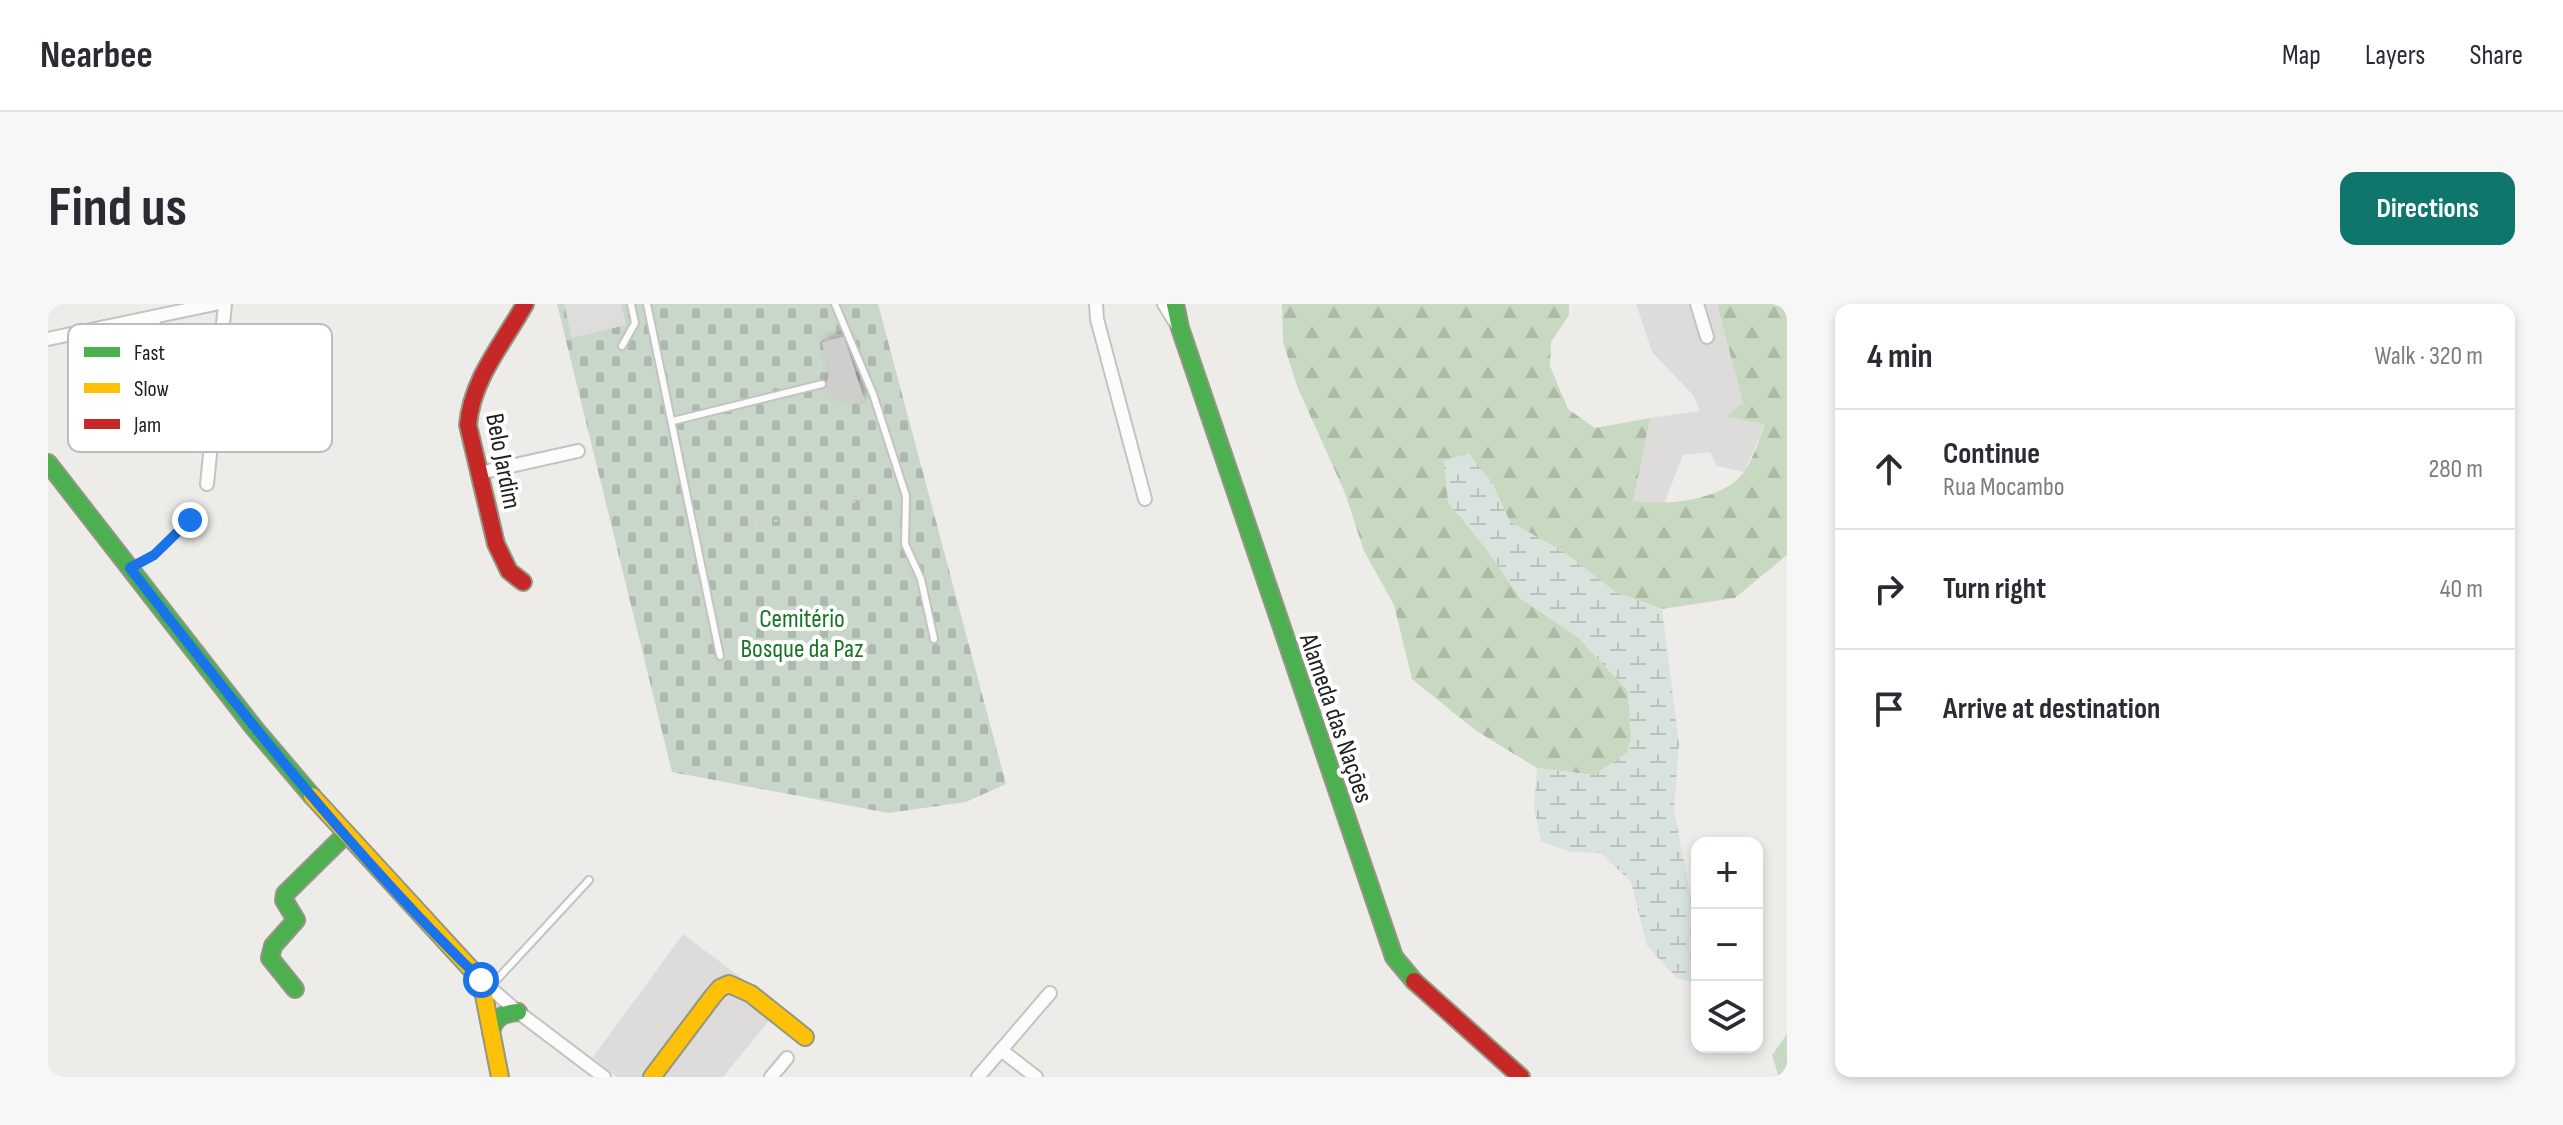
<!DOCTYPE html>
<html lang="en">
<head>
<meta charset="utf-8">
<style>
  body { margin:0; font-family:"Sofia Sans Condensed",sans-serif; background:#f7f7f7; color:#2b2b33 }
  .controls { position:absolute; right:24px; bottom:24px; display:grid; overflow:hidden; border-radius:16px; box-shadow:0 4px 12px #0003 }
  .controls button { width:72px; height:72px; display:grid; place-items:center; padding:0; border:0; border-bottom:2px solid #e1e1e2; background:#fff; color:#2b2b33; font:40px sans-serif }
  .stop { position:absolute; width:24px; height:24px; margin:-18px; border:6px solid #1a73e8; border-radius:50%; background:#fff }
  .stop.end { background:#1a73e8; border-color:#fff; box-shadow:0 2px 8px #0008 }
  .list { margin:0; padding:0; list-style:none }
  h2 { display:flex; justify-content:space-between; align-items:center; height:104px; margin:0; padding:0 32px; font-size:34px }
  h2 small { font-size:26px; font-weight:400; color:#7c7c81 }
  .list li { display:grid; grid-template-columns:52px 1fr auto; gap:24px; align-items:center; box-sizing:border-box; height:120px; padding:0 32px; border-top:2px solid #e1e1e2 }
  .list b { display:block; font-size:30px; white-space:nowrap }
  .list p { margin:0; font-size:26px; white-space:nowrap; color:#7c7c81 }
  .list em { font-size:26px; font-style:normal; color:#7c7c81 }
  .icon { flex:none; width:44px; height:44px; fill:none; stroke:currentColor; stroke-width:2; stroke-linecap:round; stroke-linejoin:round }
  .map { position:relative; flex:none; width:1739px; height:773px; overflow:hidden; border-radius:16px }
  header { display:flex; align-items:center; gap:48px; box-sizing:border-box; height:112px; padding:0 40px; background:#fff; border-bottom:2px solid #e1e1e2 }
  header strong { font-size:38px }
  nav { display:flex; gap:44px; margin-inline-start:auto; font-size:28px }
  .intro { display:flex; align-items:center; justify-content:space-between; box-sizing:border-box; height:192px; padding:0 48px }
  h1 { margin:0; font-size:56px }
  .button { padding:20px 36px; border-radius:16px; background:#0f766e; color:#fff; font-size:28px; font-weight:700 }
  main { display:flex; gap:48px; padding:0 48px }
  aside { flex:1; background:#fff; border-radius:16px; box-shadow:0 4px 12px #0003 }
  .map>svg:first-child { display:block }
  .residential { fill:#dddcda }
  .forest { fill:url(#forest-firs) }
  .wetland { fill:url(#wetland-marsh) }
  .cemetery { fill:url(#cemetery-stones) }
  .parking { fill:#dedddc }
  .building { fill:#d0cecc; stroke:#d0cecb; stroke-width:2; filter:url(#shadow) }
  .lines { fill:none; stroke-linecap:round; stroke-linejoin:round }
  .lane-casing { stroke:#c3c3c1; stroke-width:10 }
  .street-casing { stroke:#c3c3c1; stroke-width:16 }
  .fast-casing { stroke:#939682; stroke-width:20 }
  .slow-casing { stroke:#939682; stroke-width:20 }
  .jam-casing { stroke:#939682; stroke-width:20 }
  .path { stroke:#d6cbc9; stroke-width:2; stroke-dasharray:4 4; stroke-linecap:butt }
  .lane { stroke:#fcfcfc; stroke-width:6 }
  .street { stroke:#fcfcfc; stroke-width:12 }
  .fast { stroke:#4caf50; stroke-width:16 }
  .slow { stroke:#ffc107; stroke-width:16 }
  .jam { stroke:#c62828; stroke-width:16 }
  .route { stroke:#1a73e8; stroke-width:10 }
  .labels { text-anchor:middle; stroke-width:8; stroke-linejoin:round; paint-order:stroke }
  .street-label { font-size:26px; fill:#202020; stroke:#fff }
  .park-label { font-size:26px; fill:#177425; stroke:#fff }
  .key { fill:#fff; stroke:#bcbcbc; stroke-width:2 }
  .key-label { font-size:22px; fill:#202020 }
</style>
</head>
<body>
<header>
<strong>Nearbee</strong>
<nav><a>Map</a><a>Layers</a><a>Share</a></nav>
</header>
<div class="intro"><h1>Find us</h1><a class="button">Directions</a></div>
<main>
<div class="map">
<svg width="1739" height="773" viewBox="0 0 1739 773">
  <defs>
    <pattern id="forest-firs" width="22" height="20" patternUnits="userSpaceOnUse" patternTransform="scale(2)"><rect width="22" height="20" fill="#c8d9c1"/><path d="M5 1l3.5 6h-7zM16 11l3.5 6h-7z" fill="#acbaa6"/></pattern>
    <pattern id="wetland-marsh" width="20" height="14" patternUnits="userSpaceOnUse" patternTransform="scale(2)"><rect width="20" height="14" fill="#d8e3dd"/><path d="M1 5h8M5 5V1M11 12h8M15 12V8" fill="none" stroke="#b9c2bd"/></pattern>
    <pattern id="cemetery-stones" width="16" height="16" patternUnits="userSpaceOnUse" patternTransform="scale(2)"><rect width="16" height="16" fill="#c9d7ca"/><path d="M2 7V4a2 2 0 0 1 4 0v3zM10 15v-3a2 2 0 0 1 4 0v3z" fill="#acb8ad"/></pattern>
    <filter id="shadow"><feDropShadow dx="4" dy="-4" stdDeviation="4" flood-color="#0004"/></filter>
  </defs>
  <rect width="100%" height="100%" fill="#edece9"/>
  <!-- residential -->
  <g class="residential">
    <path d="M1588 0H1669L1695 99 1679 112 1717 121 1696 168 1669 162 1662 148 1635 151 1616 200 1584 198 1602 114 1652 107 1645 91 1604 48Z"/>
    <path d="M635 630 732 703 675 773H569L545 753Z"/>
  </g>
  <!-- forest -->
  <g class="forest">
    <path d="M1234 0H1521V11L1503 38 1502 62 1520 105 1547 124 1602 114 1585 197C1618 202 1675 197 1696 168 1705 155 1711 136 1717 121L1678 112 1695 99 1669 0H1739V251L1687 294 1614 305 1567 288 1516 248 1462 218 1443 177 1400 198 1437 243 1472 294 1531 334 1580 387 1583 431 1580 448 1546 471 1489 464 1427 426 1364 375 1346 301 1316 247 1297 189 1249 82 1235 38Z"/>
    <path d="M1739 730V773H1731L1724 751Z"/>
  </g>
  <!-- wetland -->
  <path class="wetland" d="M1420 149 1443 177 1462 218 1516 248 1567 288 1614 305 1631 440 1626 506 1641 583 1649 601V679L1630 675 1599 642 1583 578 1553 549 1524 548 1493 538 1486 504 1489 464 1546 471 1580 448 1583 431 1580 387 1531 334 1472 294 1437 243 1400 198 1396 157Z"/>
  <!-- cemetery -->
  <path class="cemetery" d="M509 0H830L958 480 918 498 840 509 624 468Z"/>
  <!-- parking -->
  <path class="parking" d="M516 0H573L578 21 524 34Z"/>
  <!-- building -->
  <path class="building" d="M795 34 815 95 801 99 776 86 783 70 775 39Z"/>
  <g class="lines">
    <defs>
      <g id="lane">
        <path d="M599 0 672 352"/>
        <path d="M787 0 825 90 858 192 857 240 873 275 886 335"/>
        <path d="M574 42 587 19 583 0"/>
        <path d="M625 117 774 80"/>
        <path d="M442 683 541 576"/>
      </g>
      <g id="street">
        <path d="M1048 0 1049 15 1097 195"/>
        <path d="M1116 0 1129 21"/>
        <path d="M1649 0 1659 33"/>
        <path d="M57 23C61 41 63 58 85 58L98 46 107 13"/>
        <path d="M0 35 167 0"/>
        <path d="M431 169 530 147"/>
        <path d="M159 180 177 0"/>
        <path d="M433 676 470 708 556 773"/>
        <path d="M953 746 988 773"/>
        <path d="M723 773 739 754"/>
        <path d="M930 773 1002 689"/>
      </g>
      <g id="fast">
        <path d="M1127 0 1132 24 1346 653 1366 677"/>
        <path d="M0 159 207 425 264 492"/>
        <path d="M247 685 222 654 225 642 248 616 236 596 237 590 297 531"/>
        <path d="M443 728C446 713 456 709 470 708"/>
      </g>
      <g id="slow">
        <path d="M264 492 433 676 452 773"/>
        <path d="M604 773 665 692 672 684 681 680 703 690 757 733"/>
      </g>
      <g id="jam">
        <path d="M475 278 461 267 448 240 420 121C424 74 455 40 477 0"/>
        <path d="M1366 677 1473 773"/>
      </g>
    </defs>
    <!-- lane casing -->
    <use href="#lane" class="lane-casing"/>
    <!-- street casing -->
    <use href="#street" class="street-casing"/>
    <!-- fast casing -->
    <use href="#fast" class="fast-casing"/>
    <!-- slow casing -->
    <use href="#slow" class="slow-casing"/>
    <!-- jam casing -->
    <use href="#jam" class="jam-casing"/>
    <!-- path -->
    <g class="path">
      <path d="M656 234 835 191"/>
      <path d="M97 256 106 251 142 216"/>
    </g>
    <!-- lane -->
    <use href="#lane" class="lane"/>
    <!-- street -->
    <use href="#street" class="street"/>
    <!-- fast -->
    <use href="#fast" class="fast"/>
    <!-- slow -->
    <use href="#slow" class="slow"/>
    <!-- jam -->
    <use href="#jam" class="jam"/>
  </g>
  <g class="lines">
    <!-- route -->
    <path class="route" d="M142 216 106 251 82 264C192 407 304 550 433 676"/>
  </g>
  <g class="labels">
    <!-- street labels -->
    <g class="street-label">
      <text transform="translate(456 157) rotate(79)" y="9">Belo Jardim</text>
      <text transform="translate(1289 414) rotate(71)" y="9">Alameda das Nações</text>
    </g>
    <!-- park labels -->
    <g class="park-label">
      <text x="754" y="323">Cemitério<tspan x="754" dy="30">Bosque da Paz</tspan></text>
    </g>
  </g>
  <!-- legend -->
  <rect x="20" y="20" width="264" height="128" rx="12" class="key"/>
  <rect x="36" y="43" width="36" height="10" fill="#4caf50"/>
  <rect x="36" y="79" width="36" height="10" fill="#ffc107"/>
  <rect x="36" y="115" width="36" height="10" fill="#c62828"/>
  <g class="key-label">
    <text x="86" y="56">Fast</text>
    <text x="86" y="92">Slow</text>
    <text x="86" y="128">Jam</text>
  </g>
</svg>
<div class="controls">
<button>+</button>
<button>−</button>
<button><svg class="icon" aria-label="layers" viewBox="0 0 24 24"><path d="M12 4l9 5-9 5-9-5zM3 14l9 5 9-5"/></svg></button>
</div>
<div class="stop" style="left:433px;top:676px"></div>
<div class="stop end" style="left:142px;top:216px"></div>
</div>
<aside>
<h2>4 min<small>Walk · 320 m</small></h2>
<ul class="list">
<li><svg class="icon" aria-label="ahead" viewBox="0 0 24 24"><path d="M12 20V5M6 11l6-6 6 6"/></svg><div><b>Continue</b><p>Rua Mocambo</p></div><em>280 m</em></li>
<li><svg class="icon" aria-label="right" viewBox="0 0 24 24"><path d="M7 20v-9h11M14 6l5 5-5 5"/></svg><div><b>Turn right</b></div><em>40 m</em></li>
<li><svg class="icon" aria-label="arrive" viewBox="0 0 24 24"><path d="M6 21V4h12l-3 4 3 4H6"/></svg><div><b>Arrive at destination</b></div></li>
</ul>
</aside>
</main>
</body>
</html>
